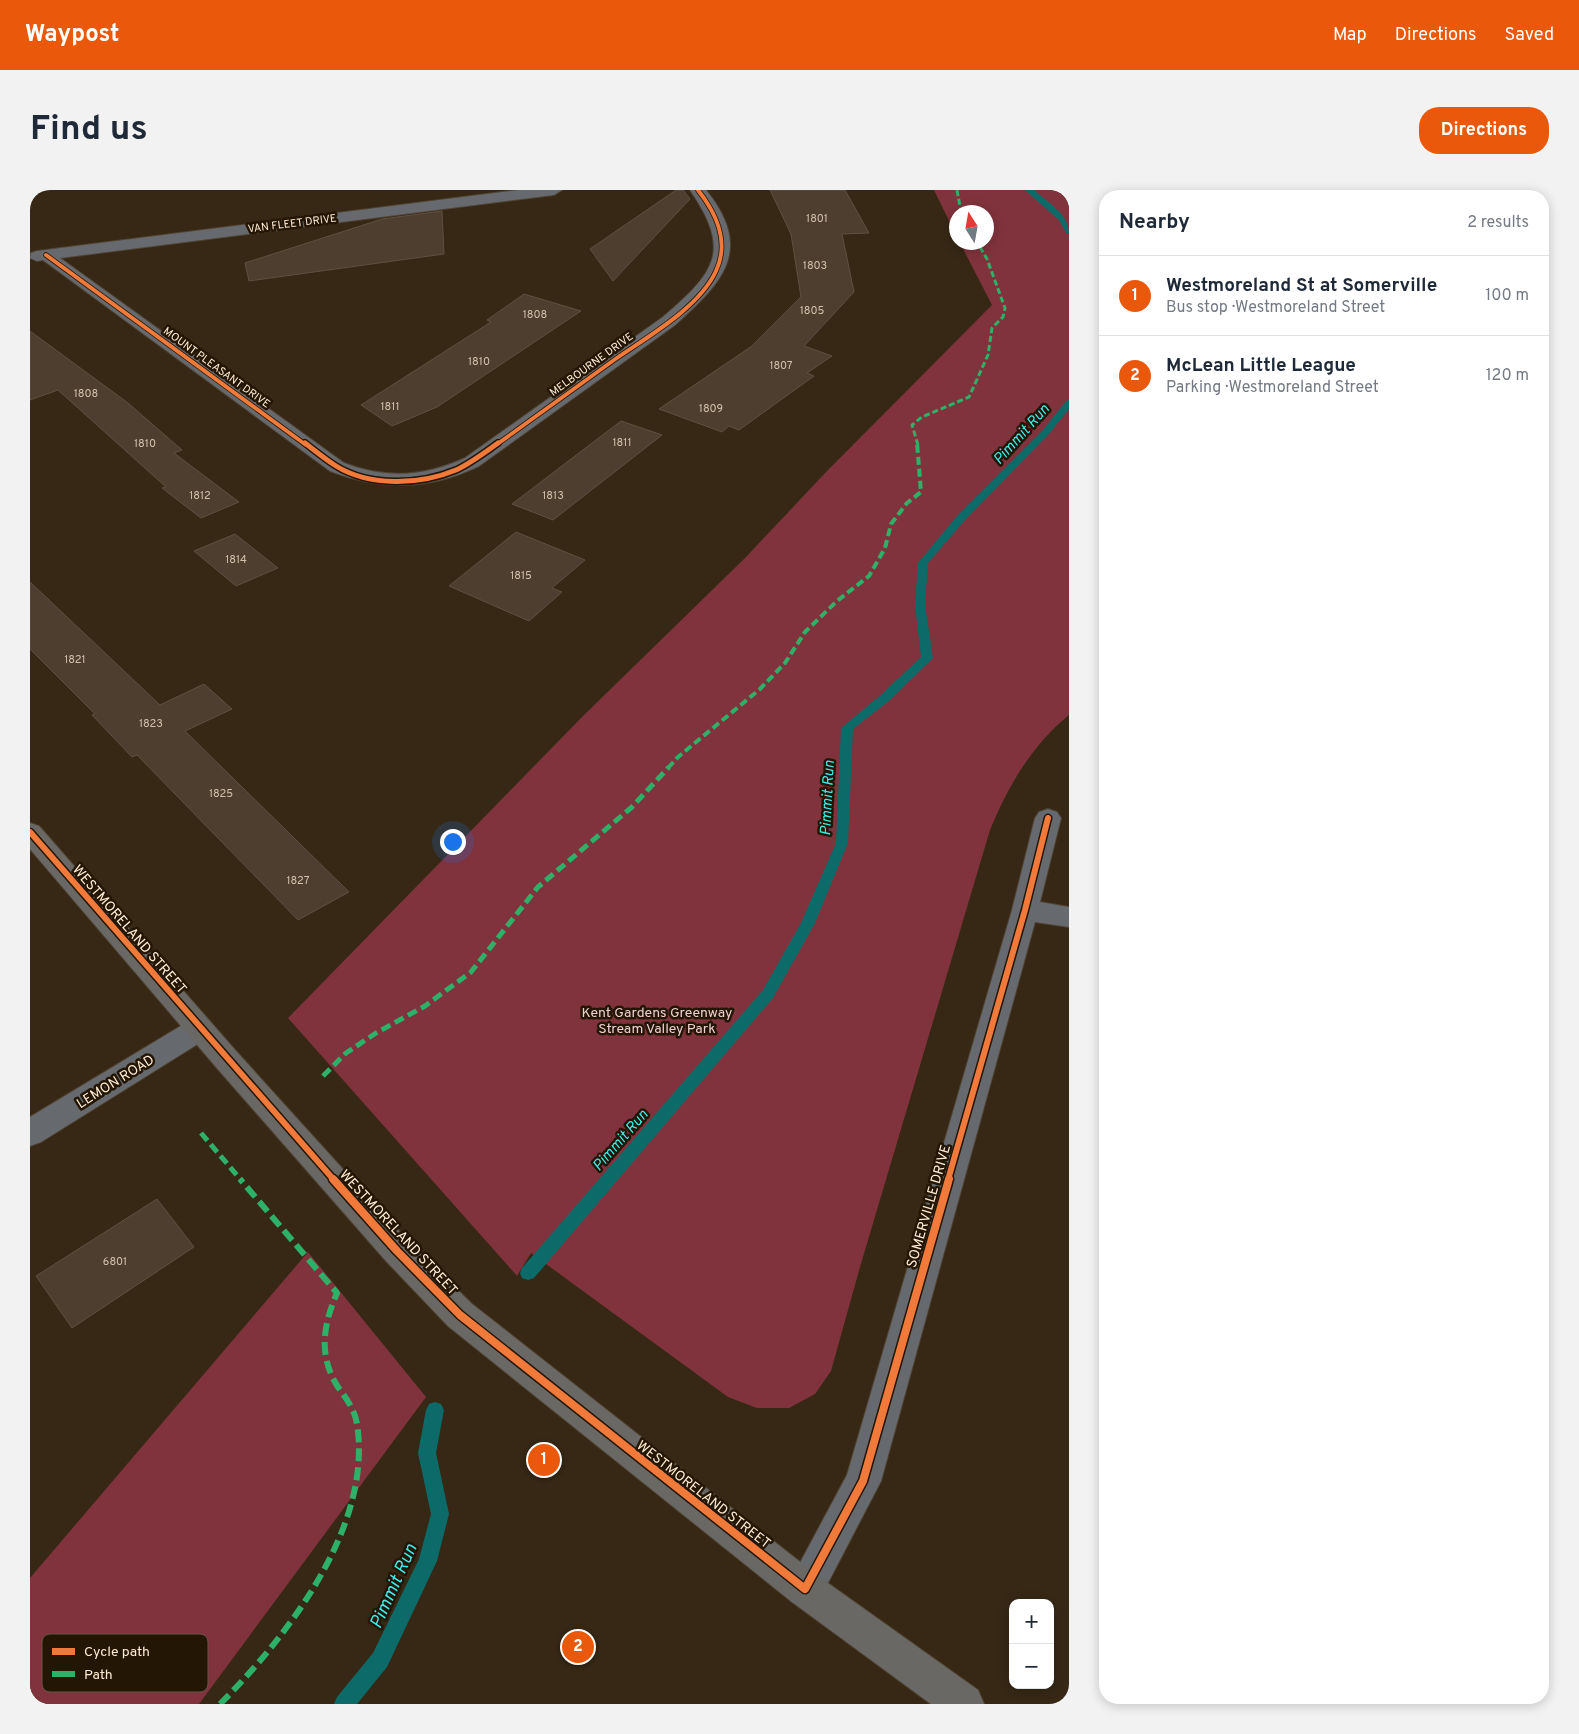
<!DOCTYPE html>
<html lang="en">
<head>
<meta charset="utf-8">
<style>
  body { margin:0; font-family:Overpass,sans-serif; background:#f2f2f3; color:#1f2937 }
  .controls { position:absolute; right:15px; bottom:15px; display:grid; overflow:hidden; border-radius:10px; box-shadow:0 2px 12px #0003 }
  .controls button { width:45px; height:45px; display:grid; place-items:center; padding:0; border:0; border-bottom:1px solid #e0e1e3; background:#fff; color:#1f2937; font:25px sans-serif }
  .compass { position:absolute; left:919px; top:15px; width:45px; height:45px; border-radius:50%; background:#fff; box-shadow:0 2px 12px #0003; rotate:349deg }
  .you { position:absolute; left:422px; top:651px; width:18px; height:18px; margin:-12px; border:4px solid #fff; border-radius:50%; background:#1a73e8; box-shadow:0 0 0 8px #1a73e833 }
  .badge { display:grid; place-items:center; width:32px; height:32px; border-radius:50%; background:#ea580c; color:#fff; font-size:16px; font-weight:700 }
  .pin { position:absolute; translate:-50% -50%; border:2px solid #fff; box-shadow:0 1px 5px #0006 }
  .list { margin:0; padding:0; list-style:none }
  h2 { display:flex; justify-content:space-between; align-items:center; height:65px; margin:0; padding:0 20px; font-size:21px }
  h2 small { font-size:16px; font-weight:400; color:#747a83 }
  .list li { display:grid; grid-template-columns:32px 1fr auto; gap:15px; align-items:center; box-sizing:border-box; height:80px; padding:0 20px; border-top:1px solid #e0e1e3 }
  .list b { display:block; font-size:19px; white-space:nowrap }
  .list p { margin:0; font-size:16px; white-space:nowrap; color:#747a83 }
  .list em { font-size:16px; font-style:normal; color:#747a83 }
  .map { position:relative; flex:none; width:1039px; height:1514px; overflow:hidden; border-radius:20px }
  header { display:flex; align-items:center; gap:30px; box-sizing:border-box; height:70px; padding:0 25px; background:#ea580c; color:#fff }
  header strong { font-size:24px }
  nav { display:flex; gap:28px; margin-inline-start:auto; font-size:18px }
  .intro { display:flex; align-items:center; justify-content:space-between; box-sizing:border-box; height:120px; padding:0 30px }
  h1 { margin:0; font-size:35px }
  .button { padding:12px 22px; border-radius:20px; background:#ea580c; color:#fff; font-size:18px; font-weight:700 }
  main { display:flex; gap:30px; padding:0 30px }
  aside { flex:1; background:#fff; border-radius:20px; box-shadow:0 2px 12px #0003 }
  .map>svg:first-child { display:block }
  .green { fill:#81333d }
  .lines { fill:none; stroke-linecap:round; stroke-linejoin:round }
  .stream { fill:#0c6b69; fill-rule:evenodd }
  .building { fill:#4d3e2f; stroke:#605042 }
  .minor-casing { stroke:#504332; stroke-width:2 }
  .major-casing { stroke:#504332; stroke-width:2 }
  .minor { fill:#66696d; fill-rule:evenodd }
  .major { fill:#696865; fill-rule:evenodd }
  .quiet-far3 { stroke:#2db169; stroke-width:3; stroke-dasharray:6 3; stroke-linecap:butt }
  .quiet-far2 { stroke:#2db169; stroke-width:4; stroke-dasharray:8 4; stroke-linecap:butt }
  .quiet-far1 { stroke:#2db169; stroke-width:5; stroke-dasharray:10 5; stroke-linecap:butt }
  .quiet { stroke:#2db169; stroke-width:6; stroke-dasharray:13 6; stroke-linecap:butt }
  .cycleway-far3-casing { stroke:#231604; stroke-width:5.5 }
  .cycleway-far2-casing { stroke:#231604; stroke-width:8 }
  .cycleway-far1-casing { stroke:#231604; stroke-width:9 }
  .cycleway-casing { stroke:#231604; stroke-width:11 }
  .cycleway-far3 { stroke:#f17a3a; stroke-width:4 }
  .cycleway-far2 { stroke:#f17a3a; stroke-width:5 }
  .cycleway-far1 { stroke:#f17a3a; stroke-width:6 }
  .cycleway { stroke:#f17a3a; stroke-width:8 }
  .labels { text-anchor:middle; stroke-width:5; stroke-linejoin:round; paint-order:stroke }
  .number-label { font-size:11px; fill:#d2c0ab }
  .far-street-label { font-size:11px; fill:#ffecd4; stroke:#231604 }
  .street-label { font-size:14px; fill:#ffecd4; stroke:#231604 }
  .park-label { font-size:14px; fill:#edcfd1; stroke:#231604 }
  .water-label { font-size:15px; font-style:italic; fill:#3dedea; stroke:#231604 }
  .near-water-label { font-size:18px; font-style:italic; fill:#3dedea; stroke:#231604 }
  .key { fill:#231604; stroke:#655642; stroke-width:1 }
  .key-label { font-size:14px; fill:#ffecd4 }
</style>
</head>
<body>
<header>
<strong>Waypost</strong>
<nav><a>Map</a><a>Directions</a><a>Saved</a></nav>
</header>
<div class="intro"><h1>Find us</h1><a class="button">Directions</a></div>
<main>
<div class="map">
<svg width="1039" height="1514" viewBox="0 0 1039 1514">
  <rect width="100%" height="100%" fill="#362815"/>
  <!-- green -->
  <g class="green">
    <path d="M904 0H1039V525C1002 555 978 596 960 640L830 1077 801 1181 785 1204 759 1218H727L698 1207 501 1063 487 1086 258 828 553 526 715 368 797 281 962 115 930 53 956 52V22H926V45Z"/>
    <path d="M278 1062 396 1207 169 1514H0V1388Z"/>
  </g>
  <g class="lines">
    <!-- stream -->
    <g class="stream">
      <path d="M995 0H1004C1017 12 1039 24 1039 43H1036L1029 30Z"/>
      <path d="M1039 210V219L1018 245 935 330 898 373 895 415 903 468 860 510 823 539 818 653 785 733 743 808 504 1088 498 1090 492 1088 490 1083 492 1078 733 800 771 733 806 653 811 538 852 504 891 467 885 415 888 373 927 326 1012 241 1036 211Z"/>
      <path d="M405 1212 411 1214 414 1220 406 1263 419 1324 407 1371 357 1477 327 1514H304L307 1507 343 1463 389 1369 401 1324 388 1263 396 1220 399 1214Z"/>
    </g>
  </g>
  <!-- building -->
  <g class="building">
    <path d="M646 0H653L660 9 583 91 560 59Z"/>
    <path d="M740 0H815L839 43 812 44 824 102 774 156 802 166 777 183 784 186 709 240 699 236 692 242 629 219 722 156 771 107 761 44Z"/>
    <path d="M412 21 414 64 219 91 215 73 352 29Z"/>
    <path d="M494 104 551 121 407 217 362 236 331 215 461 132 457 130Z"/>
    <path d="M0 141 98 213 152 260 144 263 209 312 171 328 132 298 136 297 28 200 0 210Z"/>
    <path d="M591 231 632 245 523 330 482 314Z"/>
    <path d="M486 342 555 370 522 398 532 402 499 431 419 396Z"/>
    <path d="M205 344 248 378 206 396 164 361Z"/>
    <path d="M0 392 130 515 174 494 202 519 155 541 319 702 268 730 107 565 102 567 62 525 65 524 0 459Z"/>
    <path d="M127 1009 164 1057 42 1138 6 1086Z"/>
  </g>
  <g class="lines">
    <defs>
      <g id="minor">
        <path d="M488 0H532L524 5 30 68 314 273C356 289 394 287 435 268L633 127C684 83 703 62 660 0H676C724 60 693 92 645 135L449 276C399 300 351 301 300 281L13 70 7 71 0 68 1 63 7 61Z"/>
        <path d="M1018 619 1027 622 1031 628 1010 712 1039 717V737L1005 732 851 1291 788 1412 775 1418 762 1412 756 1399 817 1285 982 720 1005 628 1009 622Z"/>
        <path d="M169 828 179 831 183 839 179 847 11 952 0 956V927L159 831Z"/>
      </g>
      <path id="major" d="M0 633 9 636 206 861 378 1051 442 1114 788 1386 948 1500 954 1514H901L762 1412 418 1136 356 1071 186 877 0 659Z"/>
    </defs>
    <!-- minor casing -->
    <use href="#minor" class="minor-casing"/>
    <!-- major casing -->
    <use href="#major" class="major-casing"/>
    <!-- minor -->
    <use href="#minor" class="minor"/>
    <!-- major -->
    <use href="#major" class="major"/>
    <!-- quiet-far3 -->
    <g class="quiet-far3">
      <path d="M927 0 931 22"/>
      <path d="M888 255 882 235 892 227 939 207 958 165 962 138 973 127 975 118 957 69 947 52"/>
    </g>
    <!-- quiet-far2 -->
    <path class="quiet-far2" d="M638 578 648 567 730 499 755 473 775 442 807 411 839 386 855 358 861 334 877 313 891 302 887 253"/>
    <!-- quiet-far1 -->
    <g class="quiet-far1">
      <path d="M293 886 316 863 346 843 395 816 441 782 508 697 602 617 639 577"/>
      <path d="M171 943 211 990"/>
    </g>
    <!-- quiet -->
    <path class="quiet" d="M190 1514C258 1446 343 1336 327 1234 325 1220 316 1208 308 1197 288 1166 293 1135 307 1103L210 989"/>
    <defs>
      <g id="cycleway-far3">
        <path d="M16 65 276 255"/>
        <path d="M466 255C506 226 545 198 584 170 617 147 669 118 686 81 700 51 686 23 668 0"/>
      </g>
      <path id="cycleway-far2" d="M275 253C285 261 295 269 306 276 340 297 390 295 426 280 441 273 454 263 468 253"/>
      <g id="cycleway-far1">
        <path d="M0 642 304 990"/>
        <path d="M918 990 995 720 1018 628"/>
      </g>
      <path id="cycleway" d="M303 989 367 1061 430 1125 775 1399 833 1291 919 989"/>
    </defs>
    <!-- cycleway-far3 casing -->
    <use href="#cycleway-far3" class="cycleway-far3-casing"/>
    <!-- cycleway-far2 casing -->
    <use href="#cycleway-far2" class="cycleway-far2-casing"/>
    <!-- cycleway-far1 casing -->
    <use href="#cycleway-far1" class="cycleway-far1-casing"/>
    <!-- cycleway casing -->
    <use href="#cycleway" class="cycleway-casing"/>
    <!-- cycleway-far3 -->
    <use href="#cycleway-far3" class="cycleway-far3"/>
    <!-- cycleway-far2 -->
    <use href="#cycleway-far2" class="cycleway-far2"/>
    <!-- cycleway-far1 -->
    <use href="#cycleway-far1" class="cycleway-far1"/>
    <!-- cycleway -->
    <use href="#cycleway" class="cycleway"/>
  </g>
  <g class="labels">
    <!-- number labels -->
    <g class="number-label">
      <text x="787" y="32">1801</text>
      <text x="785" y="79">1803</text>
      <text x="782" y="124">1805</text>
      <text x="505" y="128">1808</text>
      <text x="449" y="175">1810</text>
      <text x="751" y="179">1807</text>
      <text x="56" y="207">1808</text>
      <text x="360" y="220">1811</text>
      <text x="681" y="222">1809</text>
      <text x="592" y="256">1811</text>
      <text x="115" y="257">1810</text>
      <text x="170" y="309">1812</text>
      <text x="523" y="309">1813</text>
      <text x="206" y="373">1814</text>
      <text x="491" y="389">1815</text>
      <text x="45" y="473">1821</text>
      <text x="121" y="537">1823</text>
      <text x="191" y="607">1825</text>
      <text x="268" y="694">1827</text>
      <text x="85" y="1075">6801</text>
    </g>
    <!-- far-street labels -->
    <g class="far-street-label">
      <text transform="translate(262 33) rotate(-7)" y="4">VAN FLEET DRIVE</text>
      <text transform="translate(561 174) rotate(-36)" y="4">MELBOURNE DRIVE</text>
      <text transform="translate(187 177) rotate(36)" y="4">MOUNT PLEASANT DRIVE</text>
    </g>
    <!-- street labels -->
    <g class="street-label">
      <text transform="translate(100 739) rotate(49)" y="5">WESTMORELAND STREET</text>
      <text transform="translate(85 891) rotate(-32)" y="5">LEMON ROAD</text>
      <text transform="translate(898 1016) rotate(-74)" y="5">SOMERVILLE DRIVE</text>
      <text transform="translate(369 1042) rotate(47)" y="5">WESTMORELAND STREET</text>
      <text transform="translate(674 1304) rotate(38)" y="5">WESTMORELAND STREET</text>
    </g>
    <!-- park labels -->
    <g class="park-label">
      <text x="627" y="827">Kent Gardens Greenway<tspan x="627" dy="16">Stream Valley Park</tspan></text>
    </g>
    <!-- water labels -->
    <g class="water-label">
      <text transform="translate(991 244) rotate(-48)" y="5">Pimmit Run</text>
      <text transform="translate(797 608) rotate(-87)" y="5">Pimmit Run</text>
      <text transform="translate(590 950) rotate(-49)" y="5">Pimmit Run</text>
    </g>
    <!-- near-water labels -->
    <g class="near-water-label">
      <text transform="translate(363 1396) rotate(-66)" y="6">Pimmit Run</text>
    </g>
  </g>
  <!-- legend -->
  <rect x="12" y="1444" width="166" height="58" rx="8" class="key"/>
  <rect x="22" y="1458" width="23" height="7" fill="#f17a3a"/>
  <rect x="22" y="1481" width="23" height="6" fill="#2db169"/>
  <g class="key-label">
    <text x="54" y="1466">Cycle path</text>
    <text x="54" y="1489">Path</text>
  </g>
</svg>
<div class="controls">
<button>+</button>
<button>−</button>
</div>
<svg class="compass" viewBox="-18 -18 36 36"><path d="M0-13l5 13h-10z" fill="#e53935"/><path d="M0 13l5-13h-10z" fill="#747a83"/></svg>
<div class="you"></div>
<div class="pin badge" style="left:514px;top:1270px">1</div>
<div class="pin badge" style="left:548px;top:1457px">2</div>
</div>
<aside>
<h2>Nearby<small>2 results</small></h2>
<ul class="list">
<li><span class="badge">1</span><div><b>Westmoreland St at Somerville</b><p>Bus stop · Westmoreland Street</p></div><em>100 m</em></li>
<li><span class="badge">2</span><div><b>McLean Little League</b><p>Parking · Westmoreland Street</p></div><em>120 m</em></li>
</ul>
</aside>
</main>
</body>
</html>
